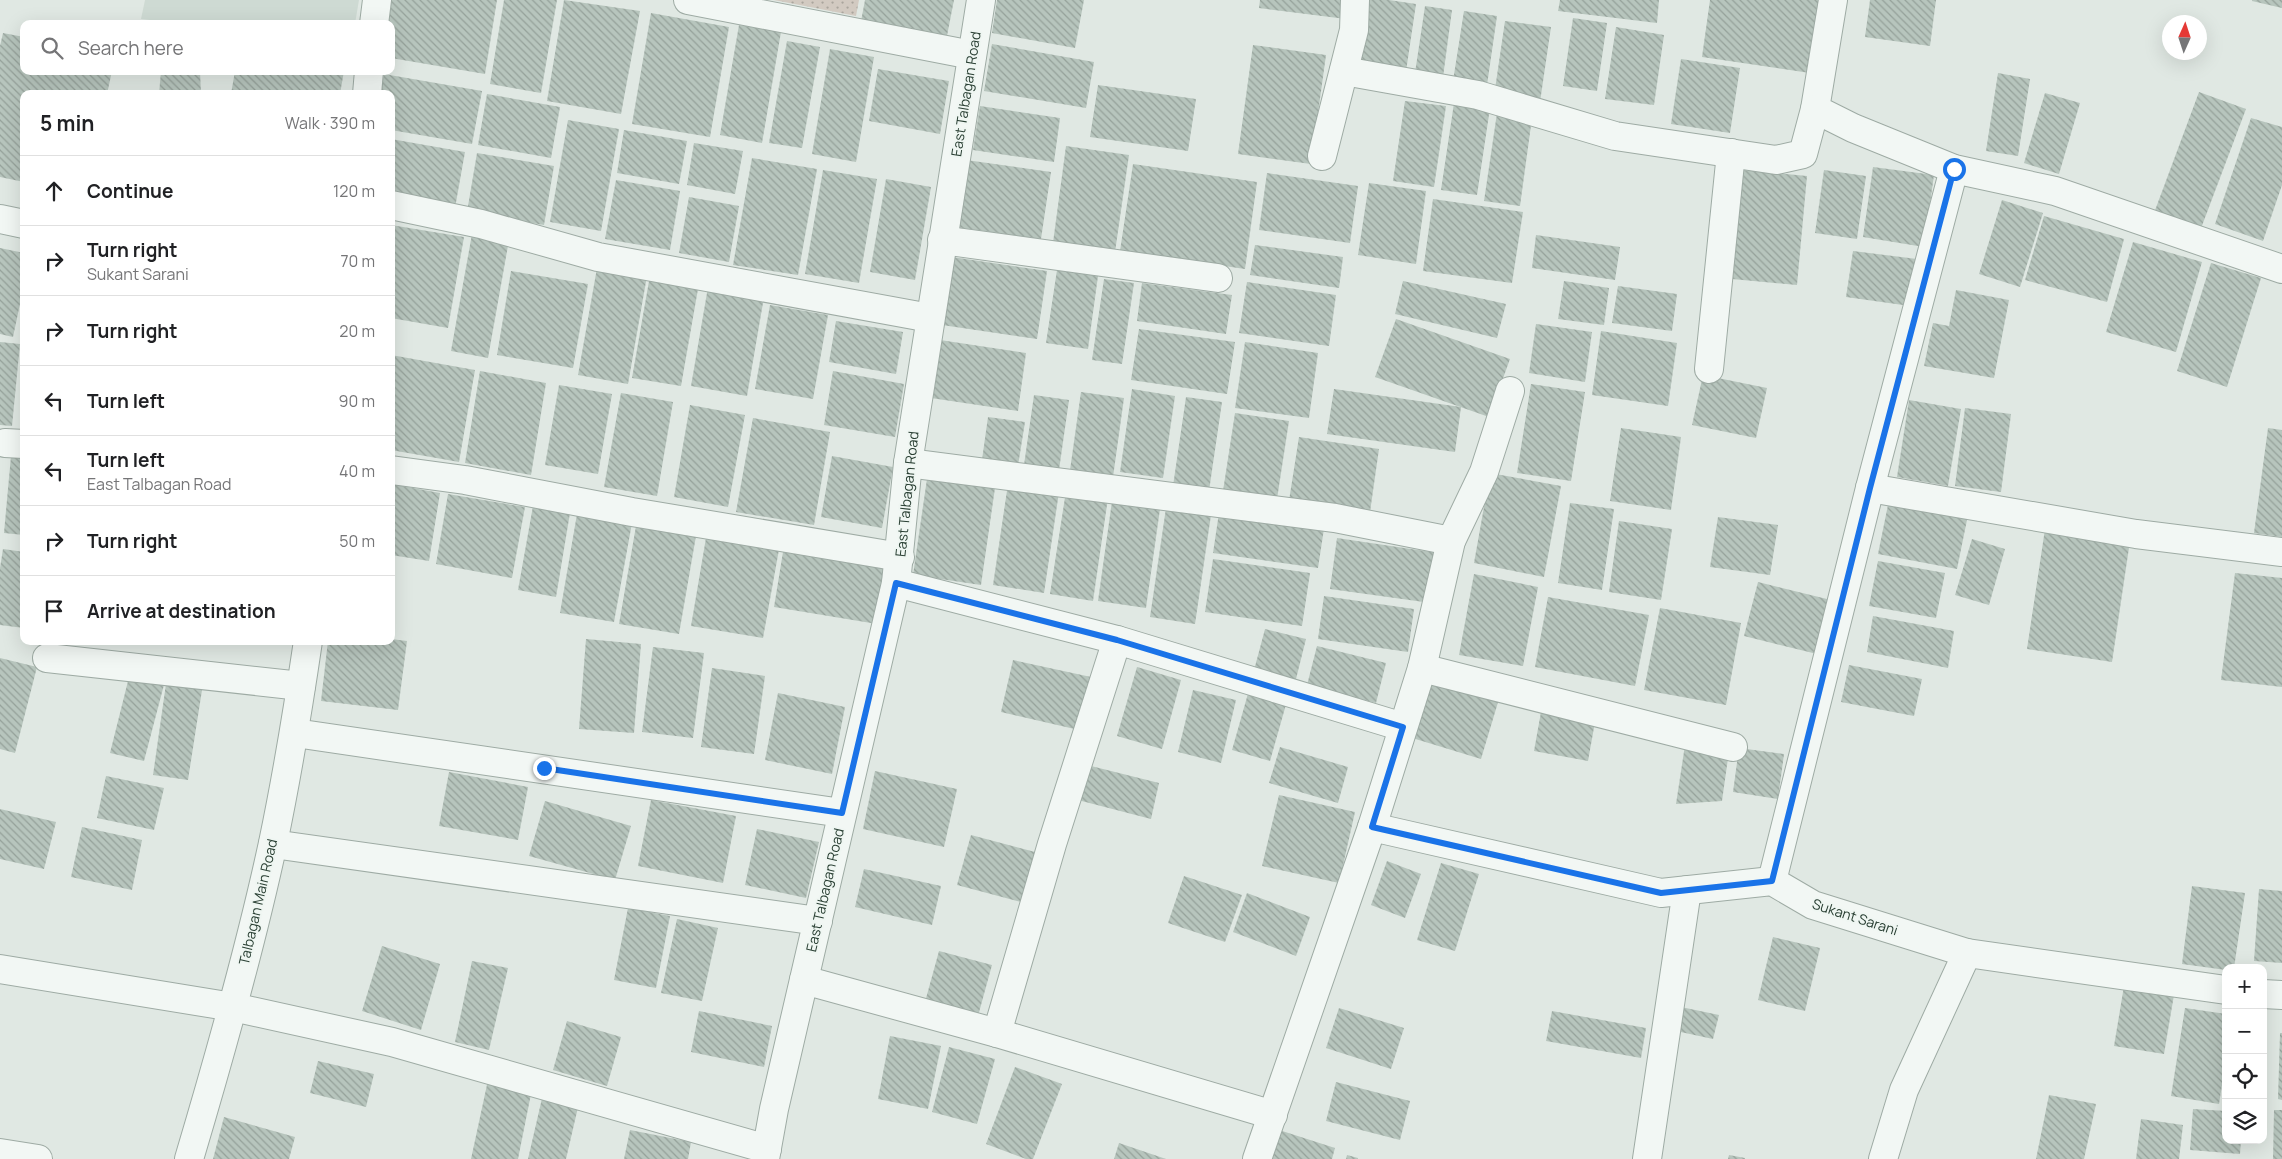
<!DOCTYPE html>
<html lang="en">
<head>
<meta charset="utf-8">
<style>
  body { margin:0; font-family:Manrope,sans-serif; background:#f6f6f6; color:#202124 }
  .controls { position:absolute; right:15px; bottom:15px; display:grid; overflow:hidden; border-radius:10px; box-shadow:0 5px 20px #0002 }
  .controls button { width:45px; height:45px; display:grid; place-items:center; padding:0; border:0; border-bottom:1px solid #e0e0e0; background:#fff; color:#202124; font:25px sans-serif }
  .compass { position:absolute; left:2162px; top:15px; width:45px; height:45px; border-radius:50%; background:#fff; box-shadow:0 5px 20px #0002; rotate:3deg }
  .stop { position:absolute; width:15px; height:15px; margin:-11px; border:4px solid #1a73e8; border-radius:50%; background:#fff }
  .stop.end { background:#1a73e8; border-color:#fff; box-shadow:0 1px 5px #0008 }
  .list { margin:0; padding:0; list-style:none }
  h2 { display:flex; justify-content:space-between; align-items:center; height:65px; margin:0; padding:0 20px; font-size:21px }
  h2 small { font-size:16px; font-weight:400; color:#757577 }
  .list li { display:grid; grid-template-columns:32px 1fr auto; gap:15px; align-items:center; box-sizing:border-box; height:70px; padding:0 20px; border-top:1px solid #e0e0e0 }
  .list b { display:block; font-size:19px; white-space:nowrap }
  .list p { margin:0; font-size:16px; white-space:nowrap; color:#757577 }
  .list em { font-size:16px; font-style:normal; color:#757577 }
  .icon { flex:none; width:28px; height:28px; fill:none; stroke:currentColor; stroke-width:2; stroke-linecap:round; stroke-linejoin:round }
  .map { position:relative; flex:none; width:2282px; height:1159px; overflow:hidden }
  .search { position:absolute; background:#fff; box-shadow:0 5px 20px #0002; left:20px; top:20px; width:375px; height:55px; display:flex; align-items:center; gap:12px; box-sizing:border-box; padding:0 18px; border-radius:10px; color:#757577; font-size:19px }
  .panel { position:absolute; background:#fff; box-shadow:0 5px 20px #0002; left:20px; top:90px; width:375px; height:555px; border-radius:10px }
  .map>svg:first-child { display:block }
  .built { fill:#cedad3 }
  .park { fill:url(#park-dots) }
  .building { fill:url(#building-back-hatch) }
  .lines { fill:none; stroke-linecap:round; stroke-linejoin:round }
  .minor-casing { stroke:#9eaba4; stroke-width:30 }
  .minor { stroke:#f2f7f4; stroke-width:28 }
  .route { stroke:#1a73e8; stroke-width:6 }
  .labels { text-anchor:middle; stroke-width:4; stroke-linejoin:round; paint-order:stroke }
  .street-label { font-size:14px; fill:#293f33; stroke:#eff6f2 }
</style>
</head>
<body>
<div class="map">
<svg width="2282" height="1159" viewBox="0 0 2282 1159">
  <defs>
    <pattern id="park-dots" width="8" height="8" patternUnits="userSpaceOnUse" patternTransform="scale(1.25)"><rect width="8" height="8" fill="#d2cac1"/><path d="M2 2h.1M6 6h.1" fill="none" stroke="#aaa59d" stroke-width="1.8" stroke-linecap="round"/></pattern>
    <pattern id="building-back-hatch" width="6" height="6" patternUnits="userSpaceOnUse" patternTransform="scale(1.25)"><rect width="6" height="6" fill="#b7c5bd"/><path d="M-1 5l2 2M0 0l6 6M5-1l2 2" fill="none" stroke="#95a19a"/></pattern>
  </defs>
  <rect width="100%" height="100%" fill="#e0e8e3"/>
  <!-- built -->
  <path class="built" d="M145 0H359L355 24H185L141 19Z"/>
  <!-- park -->
  <path class="park" d="M774 0H859L856 16Z"/>
  <!-- building -->
  <g class="building">
    <path d="M388 0H497L485 74 391 58V24H384Z"/>
    <path d="M504 0H557L541 93 490 84Z"/>
    <path d="M564 0 640 11 621 114 547 101Z"/>
    <path d="M865 0H954L945 46 859 32Z"/>
    <path d="M997 0H1084L1075 48 992 33Z"/>
    <path d="M1260 0H1348L1346 19 1259 8Z"/>
    <path d="M1364 0H1389L1416 4 1405 78 1354 71Z"/>
    <path d="M1560 0H1659L1657 23 1558 11Z"/>
    <path d="M1710 0H1821L1810 73 1702 57Z"/>
    <path d="M1870 0H1936L1930 46 1865 37Z"/>
    <path d="M2252 0H2282V8L2252 1Z"/>
    <path d="M1425 6 1452 10 1443 77 1415 73Z"/>
    <path d="M1464 11 1497 16 1487 85 1453 81Z"/>
    <path d="M651 13 729 27 710 137 632 124Z"/>
    <path d="M1573 18 1607 23 1597 91 1563 86Z"/>
    <path d="M1505 21 1551 27 1540 102 1494 96Z"/>
    <path d="M739 25 781 32 762 143 720 135Z"/>
    <path d="M1616 27 1664 35 1654 105 1605 99Z"/>
    <path d="M3 33 24 37V71H112L107 94H24V182L0 177V46Z"/>
    <path d="M787 41 820 47 802 148 769 143Z"/>
    <path d="M992 44 1094 62 1086 108 984 91Z"/>
    <path d="M1253 45 1326 55 1311 164 1238 154Z"/>
    <path d="M830 49 874 57 856 162 812 154Z"/>
    <path d="M1681 59 1740 68 1730 133 1671 124Z"/>
    <path d="M878 69 949 81 940 134 869 121Z"/>
    <path d="M161 71H200L201 94H159Z"/>
    <path d="M235 71H344L340 94H231Z"/>
    <path d="M1998 73 2030 79 2018 156 1986 151Z"/>
    <path d="M384 74 482 91 472 144 391 130V94H380Z"/>
    <path d="M1098 85 1196 99 1188 151 1090 137Z"/>
    <path d="M2199 92 2246 109 2200 231 2154 213Z"/>
    <path d="M2045 93 2080 103 2059 174 2024 163Z"/>
    <path d="M487 94 560 107 551 158 478 145Z"/>
    <path d="M1405 101 1446 106 1434 187 1393 181Z"/>
    <path d="M1454 103 1490 108 1477 195 1441 190Z"/>
    <path d="M980 106 1060 118 1054 162 973 150Z"/>
    <path d="M1497 113 1532 118 1520 206 1484 201Z"/>
    <path d="M2251 118 2282 127V185L2263 241 2215 224Z"/>
    <path d="M568 120 619 129 601 231 550 222Z"/>
    <path d="M624 130 687 141 679 184 617 173Z"/>
    <path d="M391 139 465 152 455 208 391 197Z"/>
    <path d="M694 143 743 151 735 194 687 185Z"/>
    <path d="M1066 146 1129 155 1114 259 1052 250Z"/>
    <path d="M477 153 554 166 544 225 467 212Z"/>
    <path d="M752 158 817 169 798 275 733 265Z"/>
    <path d="M966 160 1051 172 1041 239 956 227Z"/>
    <path d="M1133 164 1257 182 1245 269 1120 251Z"/>
    <path d="M1873 167 1934 175 1924 247 1863 237Z"/>
    <path d="M823 170 877 179 859 283 805 274Z"/>
    <path d="M1742 170 1807 176 1797 285 1732 279Z"/>
    <path d="M1824 170 1866 176 1857 239 1815 233Z"/>
    <path d="M1267 173 1358 186 1350 243 1259 230Z"/>
    <path d="M886 179 931 187 915 280 870 272Z"/>
    <path d="M616 180 680 191 670 250 605 239Z"/>
    <path d="M1369 183 1426 191 1416 264 1358 255Z"/>
    <path d="M689 197 739 206 729 262 679 253Z"/>
    <path d="M1433 199 1523 212 1512 283 1423 271Z"/>
    <path d="M2002 200 2043 213 2020 287 1979 274Z"/>
    <path d="M2044 216 2124 239 2107 302 2025 280Z"/>
    <path d="M391 225 464 237 448 328 391 318Z"/>
    <path d="M472 234 509 240 488 358 451 351Z"/>
    <path d="M1536 235 1620 247 1615 280 1532 268Z"/>
    <path d="M2133 242 2202 262 2176 352 2106 332Z"/>
    <path d="M1255 245 1343 257 1339 288 1250 275Z"/>
    <path d="M0 248 24 253V285L13 337 0 334Z"/>
    <path d="M1853 251 1917 259 1910 306 1846 297Z"/>
    <path d="M952 257 1047 271 1037 339 942 325Z"/>
    <path d="M2211 263 2261 278 2227 387 2177 371Z"/>
    <path d="M597 268 647 276 628 384 578 375Z"/>
    <path d="M1057 270 1098 276 1088 349 1046 343Z"/>
    <path d="M511 271 588 284 573 368 497 355Z"/>
    <path d="M1104 279 1134 283 1122 364 1092 360Z"/>
    <path d="M649 281 698 289 681 386 632 378Z"/>
    <path d="M1403 281 1506 304 1497 338 1395 314Z"/>
    <path d="M1564 281 1609 288 1604 325 1558 319Z"/>
    <path d="M1247 282 1336 295 1329 346 1239 333Z"/>
    <path d="M1142 283 1232 295 1226 334 1137 321Z"/>
    <path d="M1618 286 1677 294 1672 331 1612 323Z"/>
    <path d="M708 287 764 297 747 396 691 386Z"/>
    <path d="M1956 290 2009 300 1994 378 1924 366 1933 323 1949 326Z"/>
    <path d="M770 305 828 315 813 399 755 389Z"/>
    <path d="M1396 319 1510 359 1489 417 1375 377Z"/>
    <path d="M836 321 903 332 896 374 829 362Z"/>
    <path d="M1536 324 1592 332 1585 382 1529 373Z"/>
    <path d="M1139 329 1235 342 1227 394 1131 380Z"/>
    <path d="M1601 331 1677 343 1668 406 1592 395Z"/>
    <path d="M940 340 1026 353 1018 411 931 398Z"/>
    <path d="M0 342 20 344 12 426 0 425Z"/>
    <path d="M1245 342 1318 353 1309 418 1235 408Z"/>
    <path d="M391 355 475 370 459 462 391 450Z"/>
    <path d="M480 371 546 383 531 475 465 463Z"/>
    <path d="M833 371 904 384 895 437 824 425Z"/>
    <path d="M1703 375 1767 388 1756 438 1692 425Z"/>
    <path d="M1531 384 1585 392 1571 481 1517 473Z"/>
    <path d="M559 385 612 394 598 474 545 465Z"/>
    <path d="M1132 389 1175 396 1163 478 1120 472Z"/>
    <path d="M1334 389 1461 407 1455 452 1327 434Z"/>
    <path d="M1081 392 1124 398 1113 477 1070 470Z"/>
    <path d="M621 393 673 402 657 496 604 487Z"/>
    <path d="M1034 395 1069 400 1059 470 1024 465Z"/>
    <path d="M1186 397 1222 402 1209 491 1173 486Z"/>
    <path d="M1909 400 1961 409 1948 486 1897 477Z"/>
    <path d="M690 405 745 415 728 507 674 497Z"/>
    <path d="M1965 408 2011 414 2001 492 1955 486Z"/>
    <path d="M1235 413 1289 421 1277 499 1223 491Z"/>
    <path d="M988 417 1025 422 1017 472 981 467Z"/>
    <path d="M753 418 830 432 814 525 736 512Z"/>
    <path d="M1621 428 1681 437 1671 510 1610 501Z"/>
    <path d="M2268 428 2282 430V537L2254 533Z"/>
    <path d="M1299 437 1379 449 1369 519 1288 507Z"/>
    <path d="M11 456 24 457V535L4 533Z"/>
    <path d="M832 456 893 467 882 528 821 517Z"/>
    <path d="M928 472 996 481 981 585 913 575Z"/>
    <path d="M1490 473 1561 486 1544 577 1474 563Z"/>
    <path d="M391 484 440 493 429 561 391 555Z"/>
    <path d="M1008 484 1059 492 1044 593 993 585Z"/>
    <path d="M1066 491 1108 498 1093 601 1050 594Z"/>
    <path d="M448 494 525 507 512 578 436 564Z"/>
    <path d="M1113 494 1161 502 1146 608 1098 601Z"/>
    <path d="M1889 500 1968 515 1957 569 1878 554Z"/>
    <path d="M1570 503 1614 509 1602 590 1558 583Z"/>
    <path d="M533 506 570 513 556 597 518 590Z"/>
    <path d="M1220 506 1325 522 1318 568 1213 553Z"/>
    <path d="M1166 508 1211 515 1195 624 1150 617Z"/>
    <path d="M577 514 632 523 614 622 560 613Z"/>
    <path d="M1718 517 1778 525 1770 575 1710 567Z"/>
    <path d="M1619 521 1672 529 1661 600 1609 592Z"/>
    <path d="M636 526 696 536 679 634 619 624Z"/>
    <path d="M2045 529 2130 541 2112 662 2027 649Z"/>
    <path d="M707 532 780 544 763 638 691 626Z"/>
    <path d="M1337 538 1438 553 1431 603 1330 589Z"/>
    <path d="M1972 539 2005 549 1989 605 1955 595Z"/>
    <path d="M3 549 24 552V628L0 625V568Z"/>
    <path d="M783 552 887 569 877 624 774 607Z"/>
    <path d="M1213 559 1310 573 1302 626 1205 612Z"/>
    <path d="M1878 561 1945 573 1936 618 1869 606Z"/>
    <path d="M2235 573 2282 578V687L2221 680Z"/>
    <path d="M1474 574 1538 587 1523 666 1459 655Z"/>
    <path d="M1758 582 1831 600 1817 654 1744 636Z"/>
    <path d="M1324 596 1414 609 1408 652 1318 639Z"/>
    <path d="M1548 597 1649 615 1635 686 1535 667Z"/>
    <path d="M1660 608 1741 623 1726 705 1644 690Z"/>
    <path d="M1873 616 1954 631 1948 668 1867 652Z"/>
    <path d="M1265 629 1306 639 1295 683 1253 674Z"/>
    <path d="M391 639 407 641 398 710 321 701 328 641H391Z"/>
    <path d="M586 639 641 644 634 733 579 729Z"/>
    <path d="M1317 646 1386 663 1376 703 1307 685Z"/>
    <path d="M653 647 704 653 693 738 642 732Z"/>
    <path d="M0 658 37 667 15 753 0 749Z"/>
    <path d="M1013 660 1091 677 1079 730 1001 712Z"/>
    <path d="M1849 665 1922 679 1914 716 1841 702Z"/>
    <path d="M1137 667 1181 680 1162 749 1117 736Z"/>
    <path d="M712 668 765 676 754 754 701 747Z"/>
    <path d="M130 673 165 681 144 761 110 753Z"/>
    <path d="M1426 678 1499 699 1481 759 1409 737Z"/>
    <path d="M166 684 202 690 188 780 153 775Z"/>
    <path d="M1193 690 1236 700 1221 763 1178 752Z"/>
    <path d="M1249 690 1287 701 1270 761 1232 750Z"/>
    <path d="M778 693 845 707 832 774 765 760Z"/>
    <path d="M1541 712 1595 722 1588 761 1534 751Z"/>
    <path d="M1685 745 1729 751 1722 801 1676 804Z"/>
    <path d="M1280 747 1348 767 1338 803 1269 783Z"/>
    <path d="M1739 748 1784 754 1778 799 1733 792Z"/>
    <path d="M1083 764 1159 783 1151 819 1074 799Z"/>
    <path d="M875 771 957 789 944 847 863 829Z"/>
    <path d="M449 772 528 787 518 840 439 826Z"/>
    <path d="M106 776 164 788 154 830 97 818Z"/>
    <path d="M1279 795 1355 812 1339 883 1262 866Z"/>
    <path d="M651 800 736 816 723 883 638 866Z"/>
    <path d="M545 801 631 826 615 880 529 856Z"/>
    <path d="M0 809 56 822 44 869 0 859Z"/>
    <path d="M82 827 142 840 132 890 71 877Z"/>
    <path d="M757 829 819 842 806 898 745 885Z"/>
    <path d="M971 835 1035 852 1021 902 957 885Z"/>
    <path d="M1387 861 1421 874 1405 918 1371 905Z"/>
    <path d="M1441 863 1479 874 1455 951 1417 940Z"/>
    <path d="M864 869 941 886 932 925 855 907Z"/>
    <path d="M1184 876 1242 895 1225 942 1168 923Z"/>
    <path d="M2192 886 2245 893 2234 968 2226 970 2182 964Z"/>
    <path d="M2259 889 2282 891V963L2254 961Z"/>
    <path d="M1247 893 1310 917 1296 956 1233 932Z"/>
    <path d="M628 908 670 916 656 988 614 980Z"/>
    <path d="M677 919 718 928 702 1001 661 993Z"/>
    <path d="M1773 937 1820 948 1805 1011 1758 1000Z"/>
    <path d="M382 946 440 964 421 1030 362 1011Z"/>
    <path d="M939 951 992 965 978 1016 925 1002Z"/>
    <path d="M472 961 508 968 489 1050 455 1042Z"/>
    <path d="M2125 980 2175 989 2164 1054 2114 1046Z"/>
    <path d="M1681 1007 1719 1015 1713 1039 1676 1031Z"/>
    <path d="M1339 1008 1404 1028 1391 1069 1326 1048Z"/>
    <path d="M2185 1008 2226 1014V1060L2219 1104 2171 1096Z"/>
    <path d="M699 1011 772 1026 764 1067 691 1052Z"/>
    <path d="M1552 1011 1646 1028 1641 1058 1546 1041Z"/>
    <path d="M567 1021 621 1037 607 1086 553 1070Z"/>
    <path d="M2280 1033H2282V1100L2278 1099Z"/>
    <path d="M890 1036 941 1046 928 1109 878 1099Z"/>
    <path d="M949 1047 995 1059 977 1124 932 1112Z"/>
    <path d="M318 1061 374 1074 366 1107 310 1093Z"/>
    <path d="M1015 1067 1062 1084 1033 1159H1026L986 1144Z"/>
    <path d="M488 1080 532 1089 518 1159H471Z"/>
    <path d="M1336 1082 1410 1101 1400 1140 1326 1121Z"/>
    <path d="M543 1094 579 1103 566 1159H528Z"/>
    <path d="M2049 1095 2096 1104 2084 1159H2036Z"/>
    <path d="M2193 1109 2226 1111V1140H2241L2240 1154 2190 1150Z"/>
    <path d="M2274 1110H2282V1159H2273Z"/>
    <path d="M224 1117 295 1137 289 1159H213Z"/>
    <path d="M2141 1119 2183 1125 2179 1159H2136Z"/>
    <path d="M1276 1129 1335 1148 1332 1159H1267Z"/>
    <path d="M630 1130 691 1142 688 1159H624Z"/>
    <path d="M1119 1143 1166 1159H1114Z"/>
    <path d="M1347 1155 1358 1158V1159H1346Z"/>
    <path d="M1729 1155 1745 1158V1159H1728Z"/>
  </g>
  <g class="lines">
    <defs>
      <g id="minor">
        <path d="M688 0 972 55"/>
        <path d="M1833 0 1815 109 1853 128 1954 169 2055 191 2282 269"/>
        <path d="M374 24 377 0"/>
        <path d="M1344 71 1478 95 1615 136 1776 160 1803 154 1815 109"/>
        <path d="M367 94 369 71"/>
        <path d="M1322 156 1354 30 1355 0"/>
        <path d="M391 205 481 224 598 257 930 318"/>
        <path d="M0 219 24 224"/>
        <path d="M942 240 1218 278"/>
        <path d="M1709 369 1731 153"/>
        <path d="M5 443 24 444"/>
        <path d="M908 463 1335 518 1451 541"/>
        <path d="M391 470 465 480 632 512 900 557"/>
        <path d="M1870 488 2136 534 2282 552"/>
        <path d="M896 583 1117 640 1403 727"/>
        <path d="M47 658 301 686"/>
        <path d="M1422 668 1733 747"/>
        <path d="M295 733 842 813"/>
        <path d="M1372 827 1661 893 1772 881 1813 905 1967 953 2226 990"/>
        <path d="M273 844 818 921"/>
        <path d="M1772 881 1870 488 1954 169"/>
        <path d="M0 969 233 1007 392 1042 767 1149"/>
        <path d="M804 980 997 1033 1273 1115"/>
        <path d="M2263 994 2282 995"/>
        <path d="M997 1033 1052 844 1117 640"/>
        <path d="M0 1153 38 1159"/>
        <path d="M189 1159C220 1055 250 950 273 843 287 776 298 709 308 641"/>
        <path d="M765 1159 774 1109 896 583 908 463 981 0"/>
        <path d="M1257 1159 1372 827 1422 668 1451 541 1484 472 1510 391"/>
        <path d="M1647 1159 1687 890"/>
        <path d="M1883 1159 1904 1090 1967 953"/>
      </g>
    </defs>
    <!-- minor casing -->
    <use href="#minor" class="minor-casing"/>
    <!-- minor -->
    <use href="#minor" class="minor"/>
  </g>
  <g class="lines">
    <!-- route -->
    <path class="route" d="M544 768 842 813 896 583 1117 640 1403 727 1372 827 1661 893 1772 881 1870 488 1954 169"/>
  </g>
  <g class="labels">
    <!-- street labels -->
    <g class="street-label">
      <text transform="translate(966 94) rotate(-81)" y="5">East Talbagan Road</text>
      <text transform="translate(907 494) rotate(-84)" y="5">East Talbagan Road</text>
      <text transform="translate(825 890) rotate(-77)" y="5">East Talbagan Road</text>
      <text transform="translate(258 902) rotate(-77)" y="5">Talbagan Main Road</text>
      <text transform="translate(1855 917) rotate(18)" y="5">Sukant Sarani</text>
    </g>
  </g>
</svg>
<div class="controls">
<button>+</button>
<button>−</button>
<button><svg class="icon" aria-label="locate" viewBox="0 0 24 24"><circle cx="12" cy="12" r="6"/><path d="M12 2v4M12 18v4M2 12h4M18 12h4"/></svg></button>
<button><svg class="icon" aria-label="layers" viewBox="0 0 24 24"><path d="M12 4l9 5-9 5-9-5zM3 14l9 5 9-5"/></svg></button>
</div>
<svg class="compass" viewBox="-18 -18 36 36"><path d="M0-13l5 13h-10z" fill="#e53935"/><path d="M0 13l5-13h-10z" fill="#757577"/></svg>
<div class="stop" style="left:1954px;top:169px"></div>
<div class="stop end" style="left:544px;top:768px"></div>
<div class="search"><svg class="icon" aria-label="search" viewBox="0 0 24 24"><circle cx="10" cy="10" r="6"/><path d="M15 15l6 6"/></svg>Search here</div>
<section class="panel">
<h2>5 min<small>Walk · 390 m</small></h2>
<ul class="list">
<li><svg class="icon" aria-label="ahead" viewBox="0 0 24 24"><path d="M12 20V5M6 11l6-6 6 6"/></svg><div><b>Continue</b></div><em>120 m</em></li>
<li><svg class="icon" aria-label="right" viewBox="0 0 24 24"><path d="M7 20v-9h11M14 6l5 5-5 5"/></svg><div><b>Turn right</b><p>Sukant Sarani</p></div><em>70 m</em></li>
<li><svg class="icon" aria-label="right" viewBox="0 0 24 24"><path d="M7 20v-9h11M14 6l5 5-5 5"/></svg><div><b>Turn right</b></div><em>20 m</em></li>
<li><svg class="icon" aria-label="left" viewBox="0 0 24 24"><path d="M17 20v-9H6M10 6l-5 5 5 5"/></svg><div><b>Turn left</b></div><em>90 m</em></li>
<li><svg class="icon" aria-label="left" viewBox="0 0 24 24"><path d="M17 20v-9H6M10 6l-5 5 5 5"/></svg><div><b>Turn left</b><p>East Talbagan Road</p></div><em>40 m</em></li>
<li><svg class="icon" aria-label="right" viewBox="0 0 24 24"><path d="M7 20v-9h11M14 6l5 5-5 5"/></svg><div><b>Turn right</b></div><em>50 m</em></li>
<li><svg class="icon" aria-label="arrive" viewBox="0 0 24 24"><path d="M6 21V4h12l-3 4 3 4H6"/></svg><div><b>Arrive at destination</b></div></li>
</ul>
</section>
</div>
</body>
</html>
